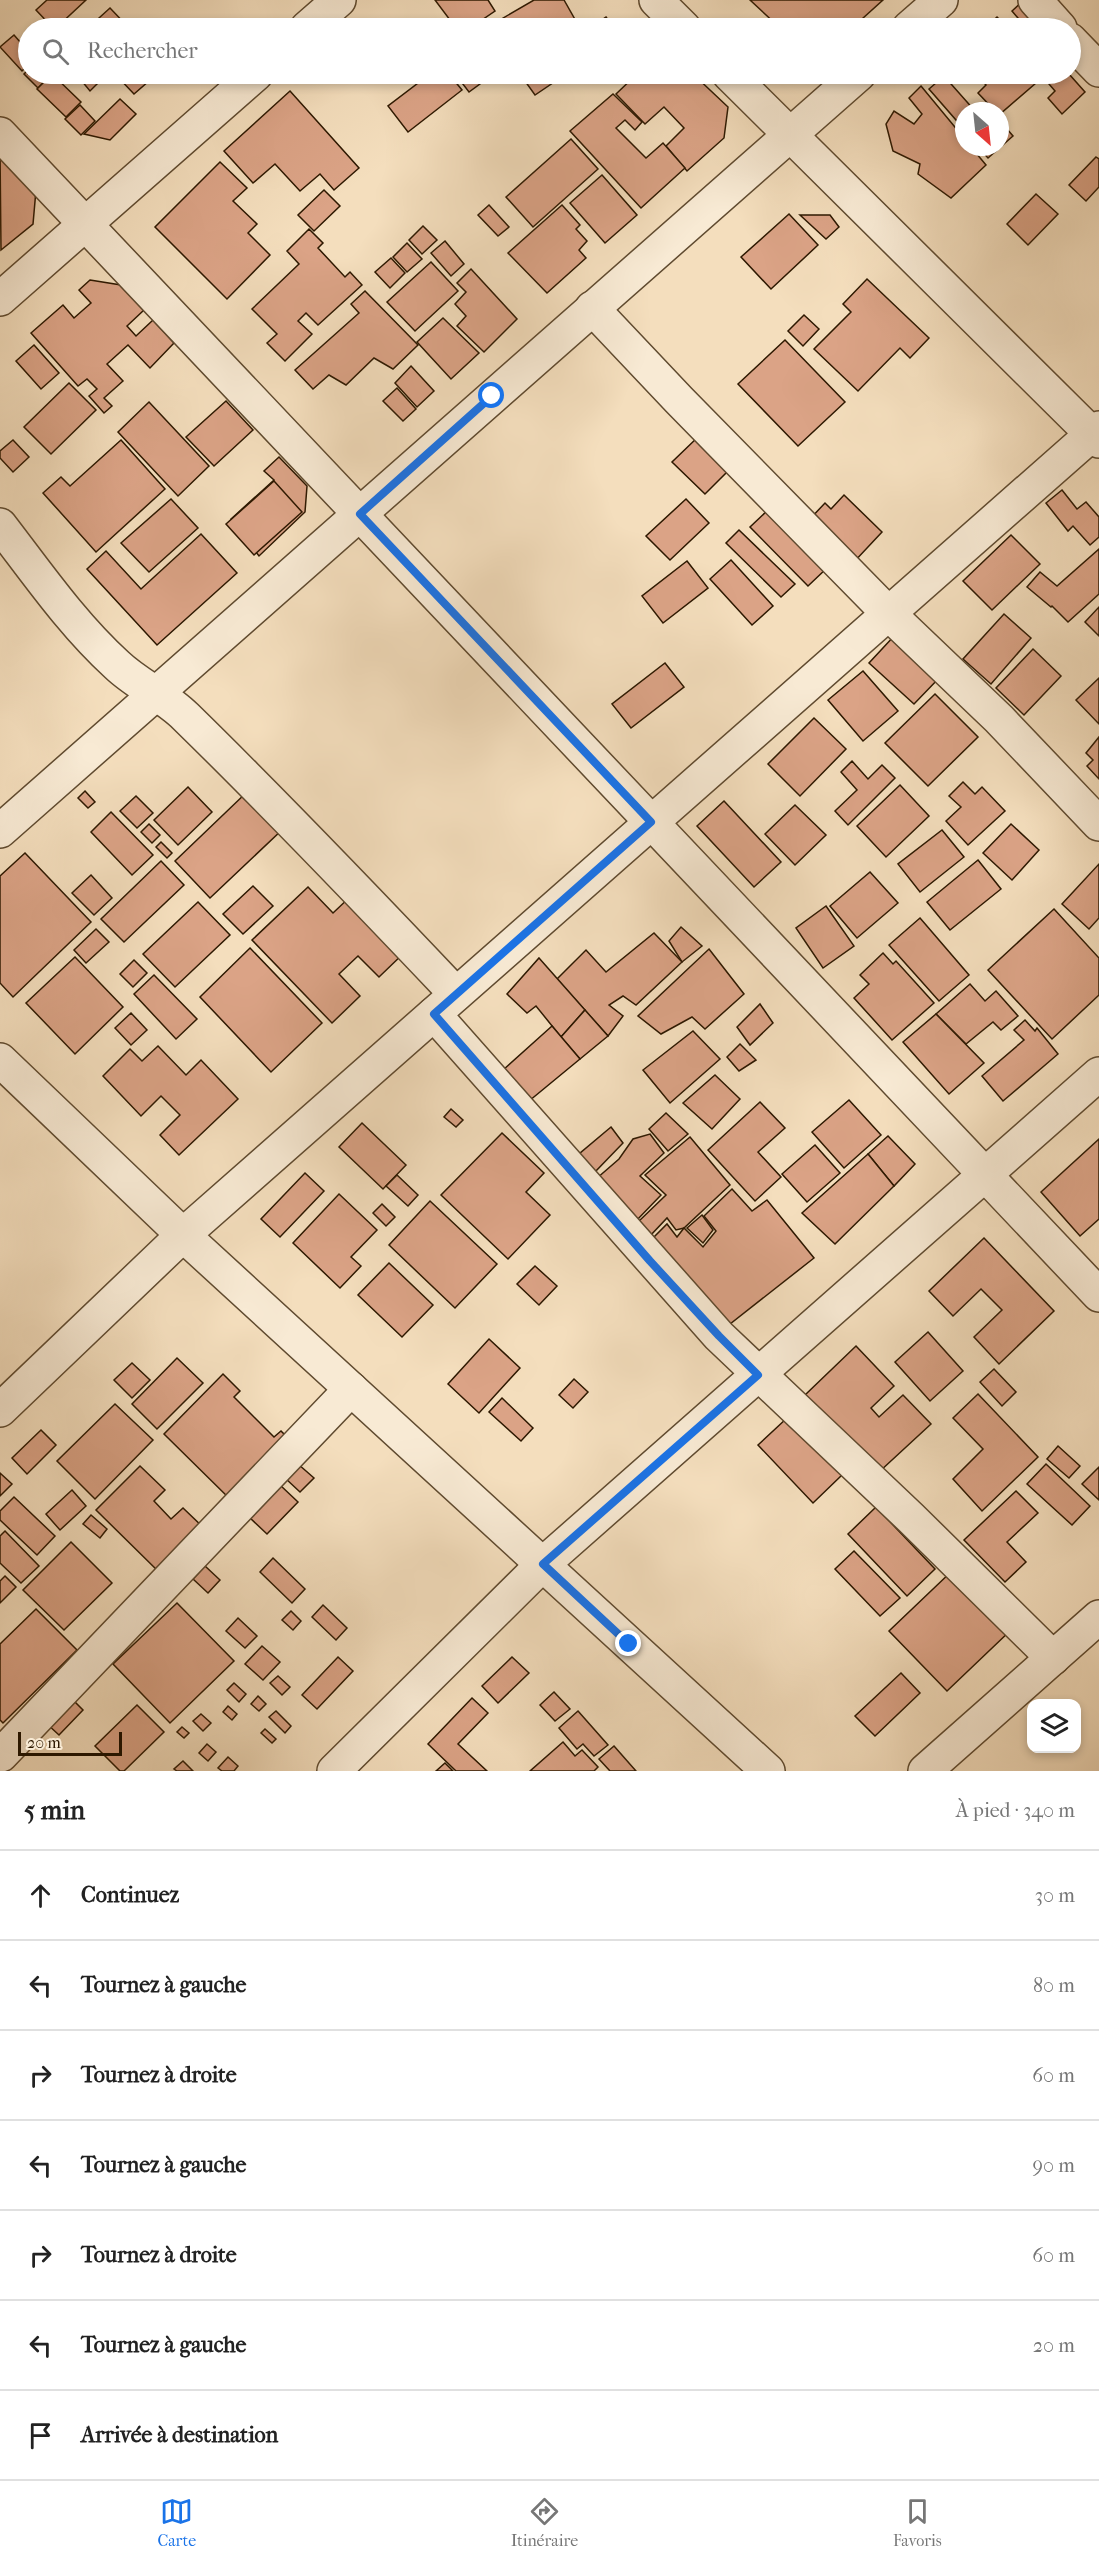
<!DOCTYPE html>
<html lang="fr">
<head>
<meta charset="utf-8">
<style>
  body { margin:0; font-family:"IM FELL French Canon",serif; background:#f6f6f6; color:#222 }
  .controls { position:absolute; right:18px; bottom:18px; display:grid; overflow:hidden; border-radius:12px; box-shadow:0 3px 9px #0003 }
  .controls button { width:54px; height:54px; display:grid; place-items:center; padding:0; border:0; border-bottom:2px solid #e0e0e0; background:#fff; color:#222; font:30px sans-serif }
  .compass { position:absolute; left:955px; top:102px; width:54px; height:54px; border-radius:50%; background:#fff; box-shadow:0 3px 9px #0003; rotate:153deg }
  .scale { position:absolute; left:18px; bottom:15px; width:104px; box-sizing:border-box; padding-left:6px; border:3px solid #2d1800; border-top:0; font-size:16px; line-height:21px; white-space:nowrap; color:#2d1800; -webkit-text-stroke:4px #f8ead4; paint-order:stroke }
  .stop { position:absolute; width:18px; height:18px; margin:-14px; border:4px solid #1a73e8; border-radius:50%; background:#fff }
  .stop.end { background:#1a73e8; border-color:#fff; box-shadow:0 2px 6px #0008 }
  .list { margin:0; padding:0; list-style:none }
  h2 { display:flex; justify-content:space-between; align-items:center; height:78px; margin:0; padding:0 24px; font-size:26px }
  h2 small { font-size:20px; font-weight:400; color:#767676 }
  .list li { display:grid; grid-template-columns:39px 1fr auto; gap:18px; align-items:center; box-sizing:border-box; height:90px; padding:0 24px; border-top:2px solid #e0e0e0 }
  .list b { display:block; font-size:22px; white-space:nowrap }
  .list em { font-size:20px; font-style:normal; color:#767676 }
  .icon { flex:none; width:33px; height:33px; fill:none; stroke:currentColor; stroke-width:2; stroke-linecap:round; stroke-linejoin:round }
  .map { position:relative; flex:none; width:1099px; height:1771px; overflow:hidden }
  .search { position:absolute; background:#fff; box-shadow:0 3px 9px #0003; left:18px; right:18px; top:18px; height:66px; display:flex; align-items:center; gap:15px; box-sizing:border-box; padding:0 21px; border-radius:33px; color:#767676; font-size:22px }
  .sheet { height:708px; background:#fff }
  nav { display:flex; justify-content:space-around; align-items:center; box-sizing:border-box; height:84px; border-top:2px solid #e0e0e0; background:#fff; font-size:16px; color:#767676 }
  nav a { display:grid; justify-items:center; gap:3px }
  nav .on { color:#1a73e8 }
  .map>svg:first-child { display:block }
  .building { fill:#dba386; stroke:#2d1800; stroke-width:1.5 }
  .lines { fill:none; stroke-linecap:round; stroke-linejoin:round }
  .minor-casing { stroke:#5f4a2f; stroke-width:36 }
  .minor { stroke:#f8ead4; stroke-width:33 }
  .route { stroke:#1a73e8; stroke-width:8 }
</style>
</head>
<body>
<div class="map">
<svg width="1099" height="1771" viewBox="0 0 1099 1771">
  <rect width="100%" height="100%" fill="#f4debd"/>
  <filter id="stains"><feTurbulence type="fractalNoise" baseFrequency=".00333" numOctaves="4"/><feColorMatrix values="0 0 0 0 .2 0 0 0 0 .09 0 0 0 0 .02 0 0 0 .5 -.17"/></filter>
  <radialGradient id="worn" r=".72"><stop offset=".6" stop-color="#630" stop-opacity="0"/><stop offset="1" stop-color="#630" stop-opacity=".3"/></radialGradient>
  <!-- building -->
  <g class="building">
    <path d="M47 0H86L56 28H53L36 10Z"/>
    <path d="M435 0H488L495 11 470 28H456Z"/>
    <path d="M534 0H564L577 23 567 28H486Z"/>
    <path d="M750 0H883L852 28H780Z"/>
    <path d="M1024 0 1050 28H1018L1023 24 1012 11Z"/>
    <path d="M110 8 129 28H88Z"/>
    <path d="M606 17 614 28H590Z"/>
    <path d="M997 17 1008 28H985Z"/>
    <path d="M14 35 28 51V65L22 71 0 47Z"/>
    <path d="M28 70V74H52L38 88 24 74Z"/>
    <path d="M52 74 81 102 66 117 37 89Z"/>
    <path d="M76 74H97L102 79 90 91Z"/>
    <path d="M115 74H157L134 94Z"/>
    <path d="M430 74H449L462 90 408 132 388 106Z"/>
    <path d="M458 74H485L488 78 469 92 456 75Z"/>
    <path d="M520 74H566L535 95Z"/>
    <path d="M637 74H693L728 107 724 138 687 171 666 146 684 128 664 107 645 124 616 94Z"/>
    <path d="M961 74H1069L1085 92 1062 114 1048 98 1055 91 1043 77 1000 114V111H995L978 93 986 85 977 75 968 82Z"/>
    <path d="M944 76 975 111H964L963 128 929 89Z"/>
    <path d="M921 86 964 138V147H971L986 165 951 198 918 174 920 164 893 151 886 124 894 111 914 124 922 114 909 98Z"/>
    <path d="M290 91 359 168 334 190 320 174 300 191 275 164 253 183 224 151Z"/>
    <path d="M613 94 642 122 635 130 625 120 616 128 646 158 663 143 685 168 641 208 570 131Z"/>
    <path d="M120 99 136 114 110 140 84 134Z"/>
    <path d="M80 105 95 121 81 135 65 119Z"/>
    <path d="M1000 121 1013 136 988 158 978 147H1000Z"/>
    <path d="M571 139 598 169 533 227 506 197Z"/>
    <path d="M0 150 36 190 33 224 1 250Z"/>
    <path d="M1096 157 1099 159V187L1086 201 1069 185Z"/>
    <path d="M220 162 247 188 233 201 257 224 248 233 270 255 227 299 155 227Z"/>
    <path d="M602 175 637 215 605 243 570 203Z"/>
    <path d="M324 190 340 206 314 231 298 215Z"/>
    <path d="M1036 194 1058 214 1028 245 1007 224Z"/>
    <path d="M489 205 509 227 498 236 478 215Z"/>
    <path d="M562 205 580 225 576 229 587 241 579 250 586 258 547 293 508 253Z"/>
    <path d="M789 214 818 245 771 289 741 257Z"/>
    <path d="M800 215H830L839 227 826 239Z"/>
    <path d="M423 226 437 240 422 254 409 240Z"/>
    <path d="M309 229 323 243 318 248 345 277 350 272 362 285 318 325 306 313 298 321 312 334 285 361 267 343 277 334 252 309 299 264 287 251Z"/>
    <path d="M445 241 464 264 451 276 431 253Z"/>
    <path d="M407 243 422 259 407 272 393 257Z"/>
    <path d="M391 258 405 273 390 288 375 272Z"/>
    <path d="M431 262 458 291 415 331 387 302Z"/>
    <path d="M471 269 517 319 484 352 457 326 466 316 455 304 466 292 457 283Z"/>
    <path d="M867 279 929 338 910 358 900 348 858 391 814 349 851 312 843 304Z"/>
    <path d="M90 280 121 285 144 310 127 326 136 336 153 320 174 343 150 368 128 345 107 364 123 381 104 398 112 406 104 413 89 396 97 389 87 379 78 386 31 333 63 305 74 318 91 303 79 290Z"/>
    <path d="M365 291 418 345 393 369 374 358 346 385 329 375 313 389 295 370 359 313 351 304Z"/>
    <path d="M804 315 819 329 803 346 788 331Z"/>
    <path d="M443 318 479 353 451 379 417 342Z"/>
    <path d="M785 340 845 402 798 446 738 384Z"/>
    <path d="M34 345 59 373 41 389 16 361Z"/>
    <path d="M411 366 434 391 417 407 395 383Z"/>
    <path d="M69 383 96 410 51 454 24 427Z"/>
    <path d="M397 388 416 409 403 421 383 401Z"/>
    <path d="M226 401 253 430 214 466 186 437Z"/>
    <path d="M149 402 209 466 178 496 118 432Z"/>
    <path d="M699 436 731 468 705 494 672 462Z"/>
    <path d="M13 440 29 457 13 472 0 458V451Z"/>
    <path d="M121 440 165 489 96 552 43 493 61 477 70 486Z"/>
    <path d="M279 457 307 486 305 512 259 556 231 519 274 480 264 471Z"/>
    <path d="M274 481 302 512 254 555 226 524Z"/>
    <path d="M1062 490 1077 509 1086 502 1099 517V537L1090 545 1073 526 1068 531 1046 503Z"/>
    <path d="M844 495 882 532 853 563 809 520 825 503 831 509Z"/>
    <path d="M171 499 198 528 149 572 121 543Z"/>
    <path d="M686 499 709 523 670 560 646 536Z"/>
    <path d="M769 509 828 567 808 586 750 527Z"/>
    <path d="M739 530 795 584 781 597 726 543Z"/>
    <path d="M201 534 237 573 157 645 87 569 106 551 141 589Z"/>
    <path d="M1011 535 1040 564 992 610 963 581Z"/>
    <path d="M1099 549V594L1068 622 1052 606 1051 607 1027 587 1040 572 1057 586Z"/>
    <path d="M731 560 773 606 752 625 710 579Z"/>
    <path d="M687 561 708 588 663 623 642 596Z"/>
    <path d="M1099 607V636L1085 622Z"/>
    <path d="M1004 614 1031 638 991 684 963 659Z"/>
    <path d="M895 635 940 677 914 704 869 663Z"/>
    <path d="M1033 649 1061 676 1024 715 996 688Z"/>
    <path d="M665 663 684 687 631 728 612 704Z"/>
    <path d="M863 671 898 711 863 741 828 700Z"/>
    <path d="M1099 678V724L1076 700Z"/>
    <path d="M935 694 978 737 928 786 885 743Z"/>
    <path d="M814 718 846 749 800 796 768 764Z"/>
    <path d="M1099 737V779L1087 766 1093 760 1086 753Z"/>
    <path d="M852 761 868 779 882 765 895 778 848 825 835 811 857 790 841 772Z"/>
    <path d="M963 782 975 794 982 787 1005 811 968 845 946 821 961 807 949 796Z"/>
    <path d="M900 785 929 816 886 857 857 826Z"/>
    <path d="M188 787 212 812 178 845 154 820Z"/>
    <path d="M85 791 95 802 88 808 78 798Z"/>
    <path d="M248 791 284 828 210 898 175 861Z"/>
    <path d="M136 796 153 813 137 828 120 811Z"/>
    <path d="M724 801 781 862 754 887 697 826Z"/>
    <path d="M795 805 826 835 795 865 765 834Z"/>
    <path d="M111 812 153 855 132 875 91 832Z"/>
    <path d="M149 824 160 835 152 843 141 832Z"/>
    <path d="M1011 824 1039 850 1012 880 983 853Z"/>
    <path d="M942 830 964 857 920 892 898 864Z"/>
    <path d="M161 842 172 853 167 858 156 847Z"/>
    <path d="M25 853 91 922 13 997 0 983V876Z"/>
    <path d="M978 860 1001 889 950 930 927 902Z"/>
    <path d="M161 861 184 885 124 942 101 919Z"/>
    <path d="M1099 864V918L1089 929 1062 904Z"/>
    <path d="M870 872 898 903 857 938 830 906Z"/>
    <path d="M91 875 112 898 94 915 72 893Z"/>
    <path d="M253 886 273 906 243 934 223 914Z"/>
    <path d="M308 887 333 913 352 895 406 951 379 977 358 956 339 974 360 996 332 1023 252 940Z"/>
    <path d="M198 902 230 935 175 987 143 954Z"/>
    <path d="M826 906 854 946 823 968 796 928Z"/>
    <path d="M1054 909 1099 958V995L1052 1039 988 970Z"/>
    <path d="M920 918 969 975 939 1001 889 945Z"/>
    <path d="M681 927 702 946 682 962 669 941Z"/>
    <path d="M96 929 109 942 86 963 74 950Z"/>
    <path d="M654 933 682 962 636 1005 623 996 609 1005 623 1016 608 1036 557 979 586 950 606 972Z"/>
    <path d="M250 948 322 1023 271 1072 200 997Z"/>
    <path d="M709 949 744 994 705 1029 692 1017 661 1034 638 1016Z"/>
    <path d="M883 953 893 964 896 961 934 1003 892 1040 854 998 869 984 860 975Z"/>
    <path d="M75 957 123 1007 75 1054 26 1003Z"/>
    <path d="M539 958 585 1010 561 1037 536 1006 527 1013 507 994Z"/>
    <path d="M134 960 147 973 133 987 120 974Z"/>
    <path d="M154 975 197 1019 176 1039 134 994Z"/>
    <path d="M970 984 985 1001 996 991 1018 1016 1001 1030 993 1022 966 1044 936 1014Z"/>
    <path d="M760 1004 773 1023 750 1045 737 1027Z"/>
    <path d="M585 1010 608 1036 580 1059 561 1037Z"/>
    <path d="M131 1013 147 1030 131 1045 115 1028Z"/>
    <path d="M936 1014 984 1063 949 1094 903 1042Z"/>
    <path d="M1025 1020 1035 1031 1037 1028 1058 1054 1003 1101 982 1076 1024 1040 1014 1030Z"/>
    <path d="M552 1026 580 1059 529 1101 503 1070Z"/>
    <path d="M693 1031 720 1059 670 1103 643 1070Z"/>
    <path d="M740 1044 756 1060 739 1071 727 1057Z"/>
    <path d="M158 1046 186 1075 201 1060 238 1099 179 1155 160 1135 180 1115 161 1096 141 1116 103 1076 130 1049 142 1061Z"/>
    <path d="M715 1075 740 1099 712 1129 683 1103Z"/>
    <path d="M849 1100 881 1135 844 1168 812 1132Z"/>
    <path d="M760 1102 785 1128 758 1152 781 1177 755 1201 708 1150Z"/>
    <path d="M451 1109 463 1120 456 1127 444 1117Z"/>
    <path d="M666 1113 688 1134 668 1151 649 1129Z"/>
    <path d="M362 1123 406 1165 383 1189 339 1147Z"/>
    <path d="M611 1127 623 1143 593 1174 579 1154Z"/>
    <path d="M502 1133 544 1173 526 1192 550 1215 508 1259 441 1195Z"/>
    <path d="M650 1134 664 1153 640 1176 661 1195 637 1220 596 1179 619 1159 633 1139Z"/>
    <path d="M888 1136 915 1164 894 1186 868 1154Z"/>
    <path d="M690 1137 730 1185 684 1228 676 1230 667 1218 649 1237 638 1222 666 1195 645 1175Z"/>
    <path d="M1099 1139V1219L1080 1236 1041 1192Z"/>
    <path d="M815 1145 840 1173 807 1202 782 1174Z"/>
    <path d="M868 1154 894 1186 835 1244 802 1213Z"/>
    <path d="M305 1173 324 1191 280 1237 261 1219Z"/>
    <path d="M397 1175 418 1195 408 1206 386 1186Z"/>
    <path d="M732 1189 752 1211 767 1200 814 1258 730 1324 651 1240 667 1224 677 1237 684 1228 703 1247 716 1231 704 1216Z"/>
    <path d="M339 1194 377 1230 351 1257 361 1266 340 1288 293 1243Z"/>
    <path d="M430 1201 497 1264 455 1308 389 1245Z"/>
    <path d="M382 1204 395 1217 386 1226 373 1213Z"/>
    <path d="M702 1215 713 1230 703 1243 687 1228Z"/>
    <path d="M984 1238 1054 1311 999 1364 974 1337 1002 1310 981 1289 953 1316 929 1291Z"/>
    <path d="M389 1263 433 1305 402 1337 358 1295Z"/>
    <path d="M535 1266 557 1286 539 1305 517 1284Z"/>
    <path d="M928 1332 963 1371 930 1401 895 1362Z"/>
    <path d="M489 1339 520 1368 479 1413 448 1384Z"/>
    <path d="M856 1346 894 1386 871 1408 879 1417 903 1395 931 1424 879 1472 805 1395Z"/>
    <path d="M177 1358 203 1383 157 1429 132 1404Z"/>
    <path d="M132 1363 150 1380 132 1398 114 1380Z"/>
    <path d="M994 1369 1016 1392 1002 1406 980 1382Z"/>
    <path d="M223 1374 240 1391 234 1397 274 1437 281 1431 293 1443 234 1503 164 1434Z"/>
    <path d="M574 1379 588 1392 573 1408 559 1395Z"/>
    <path d="M978 1394 1038 1457 982 1511 953 1479 983 1449 953 1418Z"/>
    <path d="M502 1398 533 1428 521 1441 489 1412Z"/>
    <path d="M115 1404 153 1440 95 1499 57 1461Z"/>
    <path d="M787 1418 842 1475 813 1503 758 1445Z"/>
    <path d="M41 1430 56 1445 27 1474 12 1458Z"/>
    <path d="M1058 1446 1080 1466 1069 1478 1047 1459Z"/>
    <path d="M298 1464 314 1478 300 1492 285 1478Z"/>
    <path d="M1046 1464 1090 1506 1072 1525 1027 1484Z"/>
    <path d="M140 1466 165 1490 154 1501 171 1519 183 1508 206 1530 162 1575 96 1510Z"/>
    <path d="M1099 1467V1500L1082 1484Z"/>
    <path d="M0 1473 12 1484 0 1496Z"/>
    <path d="M280 1485 298 1502 267 1534 249 1517Z"/>
    <path d="M72 1490 86 1506 60 1530 46 1514Z"/>
    <path d="M1016 1491 1038 1513 1007 1542 1026 1562 1005 1582 964 1540Z"/>
    <path d="M14 1497 55 1536 37 1555 0 1520V1511Z"/>
    <path d="M876 1507 935 1569 907 1596 848 1534Z"/>
    <path d="M91 1515 107 1529 100 1538 83 1524Z"/>
    <path d="M5 1531 39 1566 21 1583 0 1563V1536Z"/>
    <path d="M71 1542 112 1583 64 1630 23 1590Z"/>
    <path d="M854 1551 900 1598 880 1616 835 1569Z"/>
    <path d="M273 1558 305 1589 292 1603 260 1572Z"/>
    <path d="M205 1566 220 1580 208 1593 193 1579Z"/>
    <path d="M954 1569 1012 1629 947 1691 889 1631Z"/>
    <path d="M5 1576 16 1587 0 1603V1581Z"/>
    <path d="M177 1603 234 1661 170 1723 113 1664Z"/>
    <path d="M323 1605 347 1628 336 1640 312 1617Z"/>
    <path d="M36 1609 77 1650 3 1723 0 1720V1644Z"/>
    <path d="M291 1611 301 1621 293 1630 282 1620Z"/>
    <path d="M238 1618 257 1636 245 1648 226 1631Z"/>
    <path d="M262 1646 280 1662 263 1680 245 1664Z"/>
    <path d="M338 1657 353 1671 317 1709 302 1695Z"/>
    <path d="M512 1657 529 1673 498 1703 482 1686Z"/>
    <path d="M901 1673 920 1693 875 1736 855 1716Z"/>
    <path d="M278 1676 290 1687 282 1695 270 1683Z"/>
    <path d="M234 1683 246 1694 239 1702 227 1690Z"/>
    <path d="M554 1692 570 1709 555 1721 540 1705Z"/>
    <path d="M258 1696 266 1704 259 1711 251 1704Z"/>
    <path d="M70 1697 83 1710 59 1735 46 1723Z"/>
    <path d="M472 1698 488 1713 458 1744 487 1771H456L428 1744Z"/>
    <path d="M137 1705 164 1732 124 1771H120L95 1746Z"/>
    <path d="M228 1706 237 1714 232 1720 223 1712Z"/>
    <path d="M276 1711 291 1726 285 1733 269 1717Z"/>
    <path d="M578 1711 608 1745 594 1756 583 1744 577 1749 559 1728Z"/>
    <path d="M201 1714 211 1723 203 1731 193 1721Z"/>
    <path d="M182 1727 189 1733 184 1738 177 1732Z"/>
    <path d="M265 1729 276 1739 272 1743 261 1733Z"/>
    <path d="M563 1742 575 1756 582 1750 598 1767 594 1771H530Z"/>
    <path d="M207 1744 216 1752 208 1761 199 1753Z"/>
    <path d="M614 1746 636 1771H610L599 1759Z"/>
    <path d="M228 1757 238 1766 234 1771H222L218 1768Z"/>
    <path d="M183 1761 193 1771H177L174 1769Z"/>
    <path d="M445 1763 453 1771H436Z"/>
  </g>
  <g class="lines">
    <defs>
      <g id="minor">
        <path d="M656 0 684 28"/>
        <path d="M1035 0 1060 28"/>
        <path d="M307 28 339 0"/>
        <path d="M909 28 941 0"/>
        <path d="M1070 40 1099 70"/>
        <path d="M729 74 1099 441"/>
        <path d="M0 134 1099 1295"/>
        <path d="M0 299 256 74"/>
        <path d="M592 308 679 400 888 613 999 719 1099 824"/>
        <path d="M0 525C37 573 72 624 117 665 138 685 165 696 186 717 278 807 367 900 456 994"/>
        <path d="M0 831 859 74"/>
        <path d="M434 1014 719 1336 911 1518 1053 1658"/>
        <path d="M0 1060 183 1235 768 1771"/>
        <path d="M0 1410 183 1235 1099 428"/>
        <path d="M1 1755 351 1389"/>
        <path d="M334 1771 543 1564 1099 1074"/>
        <path d="M925 1771 1099 1617"/>
      </g>
    </defs>
    <!-- minor casing -->
    <use href="#minor" class="minor-casing"/>
    <!-- minor -->
    <use href="#minor" class="minor"/>
  </g>
  <g class="lines">
    <!-- route -->
    <path class="route" d="M492 396 360 514 651 822 434 1014 650 1261 719 1336 758 1375 543 1564 629 1644"/>
  </g>
  <rect width="100%" height="100%" filter="url(#stains)"/>
  <rect width="100%" height="100%" fill="url(#worn)"/>
</svg>
<div class="controls">
<button><svg class="icon" aria-label="layers" viewBox="0 0 24 24"><path d="M12 4l9 5-9 5-9-5zM3 14l9 5 9-5"/></svg></button>
</div>
<svg class="compass" viewBox="-18 -18 36 36"><path d="M0-13l5 13h-10z" fill="#e53935"/><path d="M0 13l5-13h-10z" fill="#767676"/></svg>
<div class="scale">20 m</div>
<div class="stop" style="left:492px;top:396px"></div>
<div class="stop end" style="left:629px;top:1644px"></div>
<div class="search"><svg class="icon" aria-label="search" viewBox="0 0 24 24"><circle cx="10" cy="10" r="6"/><path d="M15 15l6 6"/></svg>Rechercher</div>
</div>
<section class="sheet">
<h2>5 min<small>À pied · 340 m</small></h2>
<ul class="list">
<li><svg class="icon" aria-label="ahead" viewBox="0 0 24 24"><path d="M12 20V5M6 11l6-6 6 6"/></svg><div><b>Continuez</b></div><em>30 m</em></li>
<li><svg class="icon" aria-label="left" viewBox="0 0 24 24"><path d="M17 20v-9H6M10 6l-5 5 5 5"/></svg><div><b>Tournez à gauche</b></div><em>80 m</em></li>
<li><svg class="icon" aria-label="right" viewBox="0 0 24 24"><path d="M7 20v-9h11M14 6l5 5-5 5"/></svg><div><b>Tournez à droite</b></div><em>60 m</em></li>
<li><svg class="icon" aria-label="left" viewBox="0 0 24 24"><path d="M17 20v-9H6M10 6l-5 5 5 5"/></svg><div><b>Tournez à gauche</b></div><em>90 m</em></li>
<li><svg class="icon" aria-label="right" viewBox="0 0 24 24"><path d="M7 20v-9h11M14 6l5 5-5 5"/></svg><div><b>Tournez à droite</b></div><em>60 m</em></li>
<li><svg class="icon" aria-label="left" viewBox="0 0 24 24"><path d="M17 20v-9H6M10 6l-5 5 5 5"/></svg><div><b>Tournez à gauche</b></div><em>20 m</em></li>
<li><svg class="icon" aria-label="arrive" viewBox="0 0 24 24"><path d="M6 21V4h12l-3 4 3 4H6"/></svg><div><b>Arrivée à destination</b></div></li>
</ul>
</section>
<nav>
<a class="on"><svg class="icon" aria-label="map" viewBox="0 0 24 24"><path d="M3 6l6-2 6 2 6-2v14l-6 2-6-2-6 2zM9 4v14M15 6v14"/></svg>Carte</a>
<a><svg class="icon" aria-label="directions" viewBox="0 0 24 24"><path d="M12 3l9 9-9 9-9-9zM9 14v-3h6M13 9l2 2-2 2"/></svg>Itinéraire</a>
<a><svg class="icon" aria-label="saved" viewBox="0 0 24 24"><path d="M7 4h10v16l-5-4-5 4z"/></svg>Favoris</a>
</nav>
</body>
</html>
